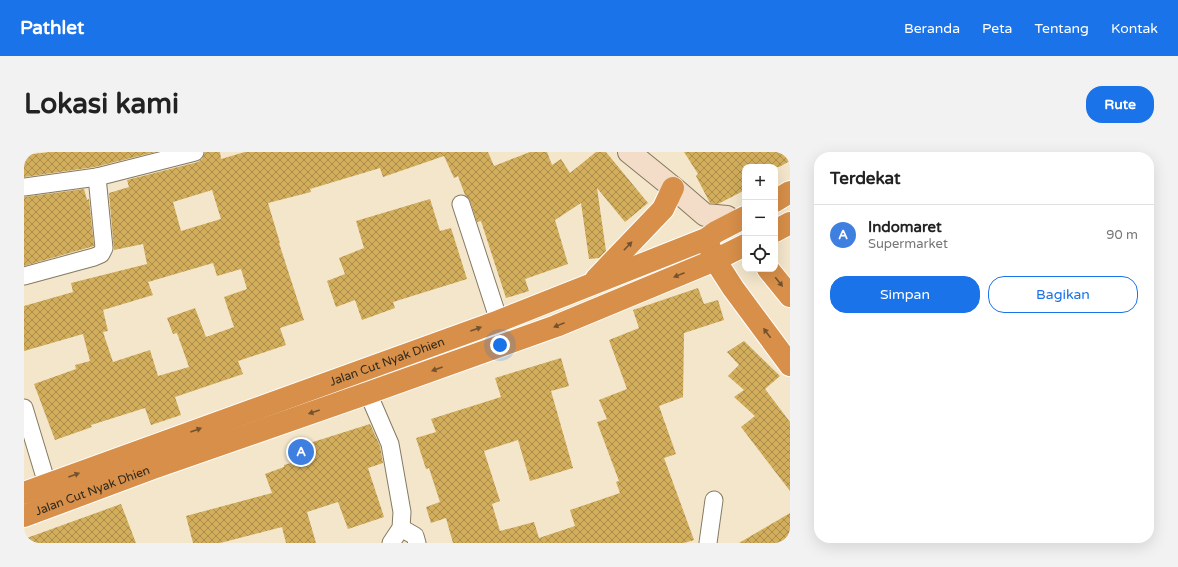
<!DOCTYPE html>
<html lang="id">
<head>
<meta charset="utf-8">
<style>
  body { margin:0; font-family:"Varela Round",sans-serif; background:#f2f2f2; color:#222 }
  .controls { position:absolute; right:12px; top:12px; display:grid; overflow:hidden; border-radius:8px; box-shadow:0 4px 16px #0002 }
  .controls button { width:36px; height:36px; display:grid; place-items:center; padding:0; border:0; border-bottom:1px solid #e0e0e0; background:#fff; color:#222; font:20px sans-serif }
  .you { position:absolute; left:476px; top:193px; width:14px; height:14px; margin:-10px; border:3px solid #fff; border-radius:50%; background:#1a73e8; box-shadow:0 0 0 6px #1a73e833 }
  .badge { display:grid; place-items:center; width:26px; height:26px; border-radius:50%; background:#1a73e8; color:#fff; font-size:13px; font-weight:700 }
  .pin { position:absolute; translate:-50% -50%; border:2px solid #fff; box-shadow:0 1px 4px #0006 }
  .list { margin:0; padding:0; list-style:none }
  h2 { display:flex; justify-content:space-between; align-items:center; height:52px; margin:0; padding:0 16px; font-size:17px }
  h2 small { font-size:13px; font-weight:400; color:#767676 }
  .list li { display:grid; grid-template-columns:26px 1fr auto; gap:12px; align-items:center; box-sizing:border-box; height:60px; padding:0 16px; border-top:1px solid #e0e0e0 }
  .list b { display:block; font-size:15px; white-space:nowrap }
  .list p { margin:0; font-size:13px; white-space:nowrap; color:#767676 }
  .list em { font-size:13px; font-style:normal; color:#767676 }
  .actions { display:flex; gap:8px; padding:12px 16px }
  .actions a { flex:1; padding:9px 0; border:1px solid #1a73e8; border-radius:16px; text-align:center; font-size:14px; color:#1a73e8 }
  .actions .main { background:#1a73e8; color:#fff }
  .icon { flex:none; width:22px; height:22px; fill:none; stroke:currentColor; stroke-width:2; stroke-linecap:round; stroke-linejoin:round }
  .map { position:relative; flex:none; width:766px; height:391px; overflow:hidden; border-radius:16px }
  header { display:flex; align-items:center; gap:24px; box-sizing:border-box; height:56px; padding:0 20px; background:#1a73e8; color:#fff }
  header strong { font-size:19px }
  nav { display:flex; gap:22px; margin-inline-start:auto; font-size:14px }
  .intro { display:flex; align-items:center; justify-content:space-between; box-sizing:border-box; height:96px; padding:0 24px }
  h1 { margin:0; font-size:28px }
  .button { padding:10px 18px; border-radius:16px; background:#1a73e8; color:#fff; font-size:14px; font-weight:700 }
  main { display:flex; gap:24px; padding:0 24px }
  aside { flex:1; background:#fff; border-radius:16px; box-shadow:0 4px 16px #0002 }
  .map>svg:first-child { display:block }
  .building { fill:url(#building-cross-hatch); fill-rule:evenodd }
  .lines { fill:none; stroke-linecap:round; stroke-linejoin:round }
  .street-casing { stroke:#857961; stroke-width:19 }
  .secondary-casing { stroke:#857961; stroke-width:24 }
  .highway-casing { stroke:#fff; stroke-width:24 }
  .street { stroke:#fff; stroke-width:17 }
  .secondary { stroke:#f3ddc8; stroke-width:22 }
  .highway { stroke:#d78f49; stroke-width:22 }
  .oneway { fill:#72522f }
  .labels { text-anchor:middle; stroke-width:3; stroke-linejoin:round; paint-order:stroke }
  .street-label { font-size:12px; fill:#2e291e; stroke:#f3e6cb }
</style>
</head>
<body>
<header>
<strong>Pathlet</strong>
<nav><a>Beranda</a><a>Peta</a><a>Tentang</a><a>Kontak</a></nav>
</header>
<div class="intro"><h1>Lokasi kami</h1><a class="button">Rute</a></div>
<main>
<div class="map">
<svg width="766" height="391" viewBox="0 0 766 391">
  <defs>
    <pattern id="building-cross-hatch" width="8" height="8" patternUnits="userSpaceOnUse"><rect width="8" height="8" fill="#d2ad5b"/><path d="M0 0l8 8M0 8l8-8" fill="none" stroke="#ab8d4b"/></pattern>
  </defs>
  <rect width="100%" height="100%" fill="#f3e6cb"/>
  <!-- building -->
  <g class="building">
    <path d="M26 0H131L71 15 0 25V3Z"/>
    <path d="M181 0H196L197 7 221 0H464L470 14 506 0H523L528 13 537 7 546 21 572 0H582L624 51 601 70 573 36 582 99 575 106 565 107 557 51 531 68 544 112 501 127 505 139 482 146 457 69 453 70 446 49 441 43 434 24 430 26 420 4 359 25 356 16 286 37 287 40 244 51 256 91H255L280 168 256 176 262 193 214 209 219 222 151 245 157 263 127 273 121 256 67 273 68 275 31 288 10 232 52 217 51 213 66 209 59 182 0 199V154L49 140 47 131 123 112 119 92 90 98 85 41 105 35 103 28 174 10 178 7ZM188 38 197 67 157 79 149 50ZM189 111 193 124 217 117 223 137 200 145 210 175 182 185 171 156 143 166 149 182 153 181 165 215 134 224 126 198 89 210 79 180 84 179 79 158 129 143 124 130Z"/>
    <path d="M660 0H766V9L755 15H721V38L694 52 686 51 672 24 674 22Z"/>
    <path d="M60 37 63 48 65 47 70 94 0 114V45Z"/>
    <path d="M406 47 416 79 427 76 443 127 369 150 371 156 338 168 331 148 312 155 303 129 321 122 315 106 340 96 332 69Z"/>
    <path d="M674 136 680 152 694 148 700 168 660 181 659 245 635 254 652 302 640 306 670 388 660 391H429L422 366 407 371 402 355 416 350 405 316 402 317 392 286 412 280 407 267 477 245 471 226 537 206 545 234 527 239 549 316 506 329 494 288 460 299 476 349 468 352 476 379 510 370 515 386 551 374 546 358 596 341 592 330 595 329 573 270 583 267 575 248 603 237 585 188 615 176 609 158Z"/>
    <path d="M720 189 756 224 741 237 766 270V339L717 275 731 264 710 245 720 238 704 224 715 213 703 200Z"/>
    <path d="M346 272 356 294 359 311 344 316 360 365 324 377 314 350 283 360 292 391H262L258 375 196 391H169L162 364 248 341 241 322 260 315V313L274 309 270 296Z"/>
    <path d="M97 352 112 391H0V387Z"/>
    <path d="M766 361V391H715Z"/>
  </g>
  <g class="lines">
    <defs>
      <g id="street">
        <path d="M0 35 73 25 171 0"/>
        <path d="M437 52 475 169"/>
        <path d="M0 124 70 105 77 102 80 96 73 25"/>
        <path d="M344 241 366 292 378 360 377 376 367 391"/>
        <path d="M0 256 23 332"/>
        <path d="M377 376 391 384 393 391"/>
        <path d="M684 391 690 348"/>
      </g>
      <path id="secondary" d="M605 0 652 38 681 63 703 65 711 70"/>
      <g id="highway">
        <path d="M751 49 766 40"/>
        <path d="M751 79 766 71"/>
        <path d="M686 96 691 108 709 136 766 213"/>
        <path d="M744 117 766 144"/>
        <path d="M572 127 639 57 649 36"/>
        <path id="s1" d="M0 341 475 169 682 87 692 80 721 65"/>
        <path id="s2" d="M0 364 129 316 344 241 532 174 691 108 721 93"/>
      </g>
    </defs>
    <!-- street casing -->
    <use href="#street" class="street-casing"/>
    <!-- secondary casing -->
    <use href="#secondary" class="secondary-casing"/>
    <!-- highway casing -->
    <use href="#highway" class="highway-casing"/>
    <!-- street -->
    <use href="#street" class="street"/>
    <!-- secondary -->
    <use href="#secondary" class="secondary"/>
    <!-- highway -->
    <use href="#highway" class="highway"/>
  </g>
  <!-- one-way arrows -->
  <defs><path id="oneway-solid" d="M-6-.8H1V-3.2L6.5 0L1 3.2V.8H-6Z"/></defs>
  <g class="oneway">
    <use href="#oneway-solid" transform="translate(604 94) rotate(-46)"/>
    <use href="#oneway-solid" transform="translate(655 123) rotate(158)"/>
    <use href="#oneway-solid" transform="translate(755 130) rotate(51)"/>
    <use href="#oneway-solid" transform="translate(535 173) rotate(158)"/>
    <use href="#oneway-solid" transform="translate(452 177) rotate(-20)"/>
    <use href="#oneway-solid" transform="translate(743 181) rotate(-127)"/>
    <use href="#oneway-solid" transform="translate(413 217) rotate(160)"/>
    <use href="#oneway-solid" transform="translate(290 260) rotate(161)"/>
    <use href="#oneway-solid" transform="translate(172 278) rotate(-20)"/>
    <use href="#oneway-solid" transform="translate(50 323) rotate(-20)"/>
  </g>
  <g class="labels">
    <!-- street labels -->
    <g class="street-label">
      <text dy="4" stroke="none"><textPath href="#s1" startOffset="386">Jalan Cut Nyak Dhien</textPath></text>
      <text dy="4" stroke="none"><textPath href="#s2" startOffset="73">Jalan Cut Nyak Dhien</textPath></text>
    </g>
  </g>
</svg>
<div class="controls">
<button>+</button>
<button>−</button>
<button><svg class="icon" aria-label="locate" viewBox="0 0 24 24"><circle cx="12" cy="12" r="6"/><path d="M12 2v4M12 18v4M2 12h4M18 12h4"/></svg></button>
</div>
<div class="you"></div>
<div class="pin badge" style="left:277px;top:300px;background:#3f7fe0">A</div>
</div>
<aside>
<h2>Terdekat<small></small></h2>
<ul class="list">
<li><span class="badge" style="background:#3f7fe0">A</span><div><b>Indomaret</b><p>Supermarket</p></div><em>90 m</em></li>
</ul>
<div class="actions"><a class="main">Simpan</a><a>Bagikan</a></div>
</aside>
</main>
</body>
</html>
